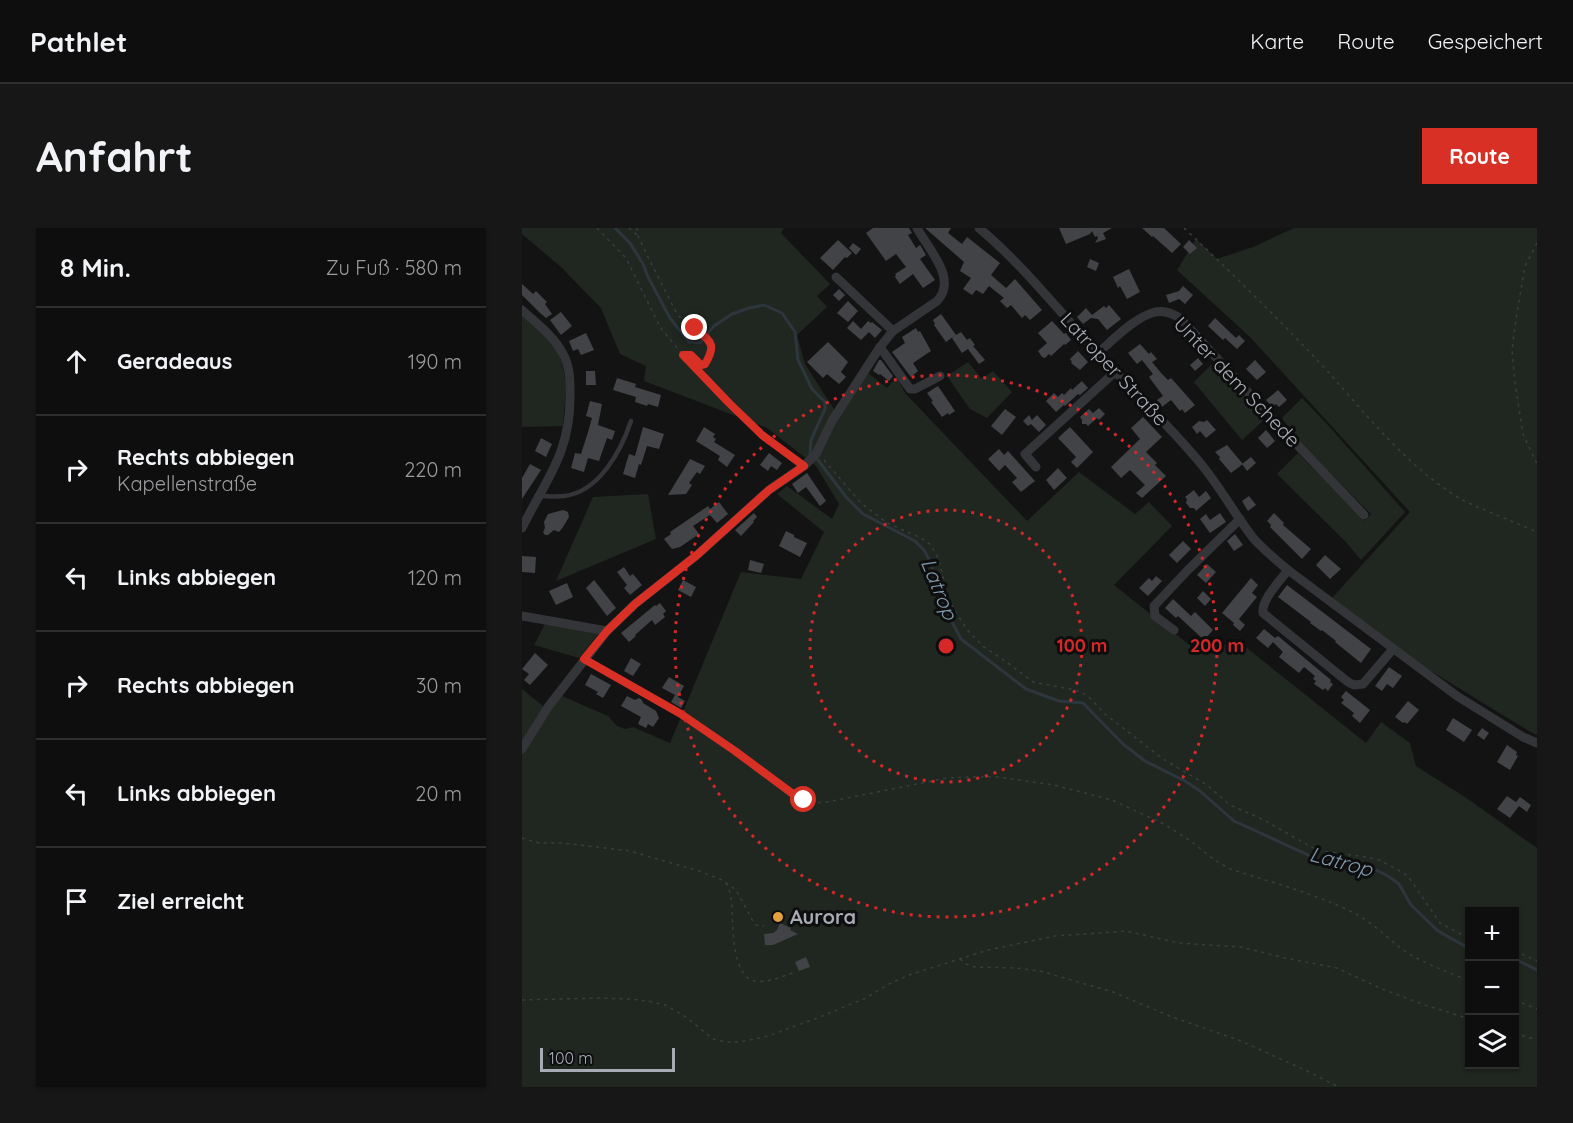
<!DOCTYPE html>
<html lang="de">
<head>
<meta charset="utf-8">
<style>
  body { margin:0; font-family:Quicksand,sans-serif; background:#171718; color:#f1f3f6 }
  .controls { position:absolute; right:18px; bottom:18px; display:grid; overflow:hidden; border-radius:0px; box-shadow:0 2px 4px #0004 }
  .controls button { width:54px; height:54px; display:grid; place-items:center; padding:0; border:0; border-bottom:2px solid #2e2e2f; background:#0e0e0f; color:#f1f3f6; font:30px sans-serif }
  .scale { position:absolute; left:18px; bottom:15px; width:135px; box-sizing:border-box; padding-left:6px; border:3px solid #a6abb4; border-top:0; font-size:16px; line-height:21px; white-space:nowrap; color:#a6abb4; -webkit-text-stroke:4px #0e0e0f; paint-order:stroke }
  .stop { position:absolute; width:18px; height:18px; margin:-14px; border:4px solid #d93025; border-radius:50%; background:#fff }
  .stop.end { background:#d93025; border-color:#fff; box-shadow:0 2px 6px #0008 }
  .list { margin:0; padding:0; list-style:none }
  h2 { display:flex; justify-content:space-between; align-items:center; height:78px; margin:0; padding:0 24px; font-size:26px }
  h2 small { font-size:20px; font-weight:400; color:#9b9c9e }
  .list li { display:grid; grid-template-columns:39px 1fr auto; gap:18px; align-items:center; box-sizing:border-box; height:108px; padding:0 24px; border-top:2px solid #2e2e2f }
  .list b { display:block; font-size:22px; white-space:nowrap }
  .list p { margin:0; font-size:20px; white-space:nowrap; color:#9b9c9e }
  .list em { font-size:20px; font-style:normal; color:#9b9c9e }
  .icon { flex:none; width:33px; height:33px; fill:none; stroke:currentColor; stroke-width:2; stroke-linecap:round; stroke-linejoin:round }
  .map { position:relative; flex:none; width:1015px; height:859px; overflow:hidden; border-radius:0px }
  header { display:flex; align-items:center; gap:36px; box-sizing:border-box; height:84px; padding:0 30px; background:#0e0e0f; border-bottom:2px solid #2e2e2f }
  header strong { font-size:28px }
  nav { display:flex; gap:33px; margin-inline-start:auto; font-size:21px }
  .intro { display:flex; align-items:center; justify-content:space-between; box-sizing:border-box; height:144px; padding:0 36px }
  h1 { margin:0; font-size:42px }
  .button { padding:15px 27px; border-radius:0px; background:#d93025; color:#fff; font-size:21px; font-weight:700 }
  main { display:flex; gap:36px; padding:0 36px }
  aside { flex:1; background:#0e0e0f; border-radius:0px; box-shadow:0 2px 4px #0004 }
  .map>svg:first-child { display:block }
  .green { fill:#1f2720; fill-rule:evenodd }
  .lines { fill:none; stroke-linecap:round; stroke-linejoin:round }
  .stream { stroke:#2d363c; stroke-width:3 }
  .building { fill:#424347 }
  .path { stroke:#3a3c40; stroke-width:1.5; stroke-dasharray:3 4.5; stroke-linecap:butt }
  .lane { stroke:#343539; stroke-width:4.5 }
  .street { stroke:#343539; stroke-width:9 }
  .route { stroke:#d93025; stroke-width:8 }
  .ring { fill:none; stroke:#d62828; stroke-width:3; stroke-dasharray:3 6 }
  .poi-dot { fill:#e3a13d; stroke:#0e0e0f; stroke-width:2 }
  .labels { text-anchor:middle; stroke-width:6; stroke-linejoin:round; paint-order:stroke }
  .street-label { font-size:20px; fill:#a6abb4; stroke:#0e0e0f }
  .poi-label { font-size:20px; font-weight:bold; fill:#a6abb4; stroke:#0e0e0f; text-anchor:start }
  .water-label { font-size:21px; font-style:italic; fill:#7f9aac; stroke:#0e0e0f }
  .centre { fill:#d62828; stroke:#0e0e0f; stroke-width:3 }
  .ring-label { font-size:18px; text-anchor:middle; font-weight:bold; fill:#d62828; stroke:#0e0e0f; stroke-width:6; stroke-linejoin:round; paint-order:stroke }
</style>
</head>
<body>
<header>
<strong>Pathlet</strong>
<nav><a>Karte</a><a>Route</a><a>Gespeichert</a></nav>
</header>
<div class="intro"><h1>Anfahrt</h1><a class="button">Route</a></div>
<main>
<aside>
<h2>8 Min.<small>Zu Fuß · 580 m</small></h2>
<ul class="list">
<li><svg class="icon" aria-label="ahead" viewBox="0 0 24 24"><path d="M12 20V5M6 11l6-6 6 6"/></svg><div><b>Geradeaus</b></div><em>190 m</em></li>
<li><svg class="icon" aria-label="right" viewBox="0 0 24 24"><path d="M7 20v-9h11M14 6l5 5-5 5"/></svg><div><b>Rechts abbiegen</b><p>Kapellenstraße</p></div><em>220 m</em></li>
<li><svg class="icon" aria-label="left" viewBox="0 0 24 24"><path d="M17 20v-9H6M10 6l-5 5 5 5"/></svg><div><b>Links abbiegen</b></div><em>120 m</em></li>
<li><svg class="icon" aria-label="right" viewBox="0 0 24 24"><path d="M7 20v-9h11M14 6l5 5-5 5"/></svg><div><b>Rechts abbiegen</b></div><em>30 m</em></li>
<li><svg class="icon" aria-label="left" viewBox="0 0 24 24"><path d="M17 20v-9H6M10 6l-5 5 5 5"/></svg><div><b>Links abbiegen</b></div><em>20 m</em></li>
<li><svg class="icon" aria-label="arrive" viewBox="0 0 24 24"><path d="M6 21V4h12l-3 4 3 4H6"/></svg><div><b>Ziel erreicht</b></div></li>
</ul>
</aside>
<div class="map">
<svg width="1015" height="859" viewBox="0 0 1015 859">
  <rect width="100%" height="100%" fill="#131314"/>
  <!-- green -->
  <g class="green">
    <path d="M0 0H262L259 5 308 56 295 68 305 79 275 107 283 136 317 189 345 144 365 160 375 149 383 165 505 293 557 244 613 286 627 274 650 298 592 357 675 423 716 413 844 515 859 494 888 515 894 538 946 571 1015 620V859H0V461L26 482 40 468 86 488 95 498 103 501 111 499 148 515 219 344 279 351 302 304 255 266 265 258 310 291 317 276 294 238 245 200 122 153 124 138 98 126 79 80 39 39 0 6ZM948 684H993V836H948Z"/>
    <path d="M772 0H1015V507L1007 503 891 432 810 370 888 284 729 110 655 42 674 11 695 31 731 19Z"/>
    <path d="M0 87C10 96 22 106 30 116 49 140 43 171 41 198L0 199Z"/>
    <path d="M446 134 460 151 471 143 490 164 465 190 448 181 425 148Z"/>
    <path d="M691 135 744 190 720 212 672 154Z"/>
    <path d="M780 170 804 195 883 284 839 332 824 314 755 246 776 225 843 293 849 286 782 219 760 190Z"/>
    <path d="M126 266 134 311 34 353 71 269Z"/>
    <path d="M23 396 77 405 57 430 12 417Z"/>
  </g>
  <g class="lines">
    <!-- stream -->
    <g class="stream">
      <path d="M93 0 108 15 121 36 126 49 148 90 167 114 178 115 192 98 210 86 227 80 242 77 260 85 273 104 276 132 290 161 303 174V181L289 212 288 226 296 232 324 269 341 286 393 313 402 322 409 335 416 367 439 411 504 461 537 473 561 475 601 516 623 533 663 553 678 563 712 593 797 632 844 637 866 648 877 656 889 677 916 703 948 721"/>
      <path d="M993 731 1015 742"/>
    </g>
  </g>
  <!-- building -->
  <g class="building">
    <path d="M351 0H387L390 5 386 7 394 20 398 17 404 27 398 31 413 52 401 60 391 46 378 56 373 49 374 47 373 46 384 39 374 26 364 33 344 5Z"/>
    <path d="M403 0H429L426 5 440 16 445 9 478 35 469 47 484 60 493 51 520 82 508 92 503 87 500 90 489 77 485 80 478 73 482 70 467 58 461 66 454 62 450 67 441 61 449 50 438 43 442 34Z"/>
    <path d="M537 0H590L581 5 584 11 573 15 576 10 575 8 573 9 570 3 568 6 544 16Z"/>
    <path d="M620 0H642L659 16 650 25 631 8 630 9Z"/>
    <path d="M316 12 330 25 325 30 323 29 311 42 298 30Z"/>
    <path d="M667 12 675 20 668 26 661 19Z"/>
    <path d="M331 15 339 21 334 27 327 20Z"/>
    <path d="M568 31 577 35 574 43 565 39Z"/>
    <path d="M607 41 618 64 605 71 598 58 596 60 591 49Z"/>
    <path d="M0 56 11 66 14 63 25 74 23 76 30 86 24 90 17 84 0 67Z"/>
    <path d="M661 58 671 67 663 76 657 71 647 75 644 67 657 63Z"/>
    <path d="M317 61 323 67 317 73 311 67Z"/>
    <path d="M326 73 336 83 326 94 315 85Z"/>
    <path d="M587 77 599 91 585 102 576 91 569 90 561 96 555 89 564 80 570 87 582 78 584 80Z"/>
    <path d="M39 84 50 98 39 107 28 92Z"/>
    <path d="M419 86 434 107 439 104 445 112 448 110 453 117 451 118 463 132 457 136 446 121 440 125 430 110 432 108 424 114 412 97 413 96 411 92Z"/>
    <path d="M693 90 714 110 717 107 723 113 715 121 703 110 701 112 686 98Z"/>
    <path d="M331 93 339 101 346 93 349 95 350 94 360 102 353 110 347 104 339 112 325 100Z"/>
    <path d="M530 93 542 106 544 105 549 112 543 117 542 116 529 128 527 126 523 130 520 129 516 123 525 115 516 105Z"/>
    <path d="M394 100 396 104 398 103 409 123 391 135 396 143 389 149 370 124 383 115 380 109Z"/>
    <path d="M64 105 72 122 59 127 56 121 51 123 47 113Z"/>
    <path d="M306 114 326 134 319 144 324 149 317 156 305 146 301 150 285 134Z"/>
    <path d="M618 116 627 126 629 124 635 131 630 134 640 146 646 152 649 150 673 177 663 185 660 181 658 183 649 172 640 179 635 172 641 168 627 149 631 146 620 132 615 136 606 125Z"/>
    <path d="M556 123 566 134 558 142 549 135 550 134 548 131Z"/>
    <path d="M676 130 681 136 673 143 668 137Z"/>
    <path d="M357 132H359L371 148 367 153 358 146 357 147 351 143Z"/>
    <path d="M733 132 744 144 735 152 724 141Z"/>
    <path d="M64 143H73L74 157H64Z"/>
    <path d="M95 150 114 156 113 159 139 167 136 179 126 176 125 178 113 174 114 169 91 162Z"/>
    <path d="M560 153 566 160 558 167 556 166 543 178 542 177 534 184 524 173 532 165 536 169 540 165 542 167 549 160 550 162Z"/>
    <path d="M416 158 433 183 427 187 426 185 420 189 409 174 411 173 405 165Z"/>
    <path d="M756 162 765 172 757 179 754 176 750 179 744 172Z"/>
    <path d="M68 173 80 176 76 197 93 203 90 212 85 210 77 233 66 230 62 244 49 240 53 225 59 226 66 204 70 190 64 188Z"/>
    <path d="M577 180 583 186 577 192 575 190 566 198 564 196H560V192L558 189 567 181 571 185Z"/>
    <path d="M483 181 494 189 480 207 469 198Z"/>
    <path d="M507 187 510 192 515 187 524 197 517 204 509 196 506 198 501 193Z"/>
    <path d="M621 189 640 209 624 224 635 235 633 237 644 248 620 270 614 265 623 257 608 242 599 250 589 239 618 211 609 200Z"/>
    <path d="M685 192 694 202 684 210 678 203 675 206 670 199 677 193 682 194Z"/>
    <path d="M121 199 142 206 137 221 125 218 119 237 117 236 113 250 101 246 107 226 113 228Z"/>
    <path d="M182 199 193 206 191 209 194 211 192 214 213 227 205 239 196 232 198 228 174 213Z"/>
    <path d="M548 199 571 224 555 240 549 234 554 229 536 210Z"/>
    <path d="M744 202 753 213 745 220 736 210Z"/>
    <path d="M19 210 30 216 24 229 13 223Z"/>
    <path d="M705 217 721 236 709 245 697 231 698 229 693 224Z"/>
    <path d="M477 221 482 227 486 223 513 253 499 264 490 254 495 250 483 237 477 243 466 231Z"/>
    <path d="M247 225 260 235 255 242 249 238 246 243 238 237Z"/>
    <path d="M729 229 734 235 725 243 720 236Z"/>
    <path d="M168 231 183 238 178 246 175 244 167 255 170 257 164 266 146 267Z"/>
    <path d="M8 236 19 242 0 271V250Z"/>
    <path d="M536 240 545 250 532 262 524 252Z"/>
    <path d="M285 245 304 273 298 278 284 259 276 265 270 256Z"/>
    <path d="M672 262 677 269 684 263 689 270 674 283 672 280H668L664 275 665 271 663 269Z"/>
    <path d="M727 268 734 277 726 283 720 273Z"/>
    <path d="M197 274 206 286 195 295 188 287 171 298 177 306 158 319 150 321 142 311 149 306 148 304 186 278 188 281Z"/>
    <path d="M41 282 46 284 47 289 41 299 37 304 32 302 26 307H23L21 304 23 300 22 294 26 286Z"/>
    <path d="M232 285 235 289 231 293 232 294 219 308 213 302Z"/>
    <path d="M698 285 704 294 688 305 678 291 684 286 688 292Z"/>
    <path d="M752 285 762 295 761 297 789 321 780 331 748 299 749 297 745 293Z"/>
    <path d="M264 303 272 307V309L285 315 278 329 257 318Z"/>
    <path d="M713 306 721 317 712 323 705 313Z"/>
    <path d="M661 313 669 321 655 335 647 327Z"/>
    <path d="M803 327 819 341 808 351 794 337Z"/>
    <path d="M0 328 14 329 13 345 0 344Z"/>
    <path d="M228 332 242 336 239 345 226 342Z"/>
    <path d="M685 336 694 344 684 355 675 347Z"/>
    <path d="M102 339 108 348 111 346 120 357 108 367 102 360 105 357 95 344Z"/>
    <path d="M634 348 640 353 626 368 617 360 627 350 630 353Z"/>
    <path d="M729 350 736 357 730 365 735 369 717 391 723 397 718 403 711 397 712 395 700 385Z"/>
    <path d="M72 352 94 380 85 388 64 360Z"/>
    <path d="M161 352 174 359 169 369 156 362Z"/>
    <path d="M45 355 51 369 34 377 27 363Z"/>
    <path d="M765 357 849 421 839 435 813 414 814 413 800 402 799 403 788 395 789 394 756 369Z"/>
    <path d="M681 363 689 371 683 378 675 370Z"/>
    <path d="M651 371 669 388 673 384 691 402 682 412 656 388 654 390 643 380Z"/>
    <path d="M138 375 144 383 141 386 143 389 133 397 130 392 113 407 114 408 107 414 99 405 133 377 134 378Z"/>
    <path d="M742 401 753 410 756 408 809 452 808 454 811 456 806 463 803 460 801 462 792 456 794 453 791 451 793 448 782 439 777 445 757 429 761 424 751 414 746 420 734 410Z"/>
    <path d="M13 425 26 437 8 457 2 452 7 446 0 441Z"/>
    <path d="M109 430 119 436 111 448 102 443Z"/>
    <path d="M867 439 880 448 871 460 865 456 860 463 853 458Z"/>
    <path d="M69 446 89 457 81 470 74 466 76 464 63 457Z"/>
    <path d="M147 449 162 458 156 469 163 473 159 480 149 474 153 467 140 460Z"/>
    <path d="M824 463 848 482 838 495 830 488 832 485 819 475 822 472 819 469Z"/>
    <path d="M105 468 113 472 117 470 120 472 121 475 134 483 137 490 131 499 126 496 124 500 116 496 119 489 99 478Z"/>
    <path d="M886 473 897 482 885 496 883 494 881 495 873 489Z"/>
    <path d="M931 490 950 502 942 514 924 502Z"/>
    <path d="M960 500 967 505 962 512 955 507Z"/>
    <path d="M985 517 995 524 994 527 996 528 988 542 975 534Z"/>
    <path d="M985 568 994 574 998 569 1009 577 1005 584 997 578 988 590 975 581Z"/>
    <path d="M258 695 269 700 268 702 276 706 251 717H243L242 706 251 705 255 702Z"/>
    <path d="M284 729 288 739 277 743 273 734Z"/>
  </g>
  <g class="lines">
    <!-- path -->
    <g class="path">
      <path d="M75 0 104 30 138 99 161 127 206 175 240 207 274 231"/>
      <path d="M107 0 115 7"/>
      <path d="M115 0 116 8 125 27 155 86C165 98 180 104 189 115V126L183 136C176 137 173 132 169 127H163"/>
      <path d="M662 0C712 47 761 95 808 146 849 192 889 243 944 274L1015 304"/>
      <path d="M1015 15 1003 38 994 91 990 122 993 155 1001 206 1015 236"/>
      <path d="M302 232 339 275 365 295 399 310 409 317 417 332 425 365 432 382 447 404 462 419 486 435 511 454 553 462 565 467 583 486 641 531 685 557 708 577 742 592 789 619 799 623 844 629 857 632 878 643 886 648 918 695 948 711"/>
      <path d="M165 490 214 523 271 566 291 575 305 574 425 550 449 549H475L532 557 590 572 642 596 670 614 691 631 708 641C749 654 791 665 830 684 849 693 864 709 881 722 900 735 926 744 948 753"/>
      <path d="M0 610 17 615H41L108 623 177 643 200 652 214 662 231 693 234 697 242 698"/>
      <path d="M204 655C208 662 209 669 210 677 211 695 209 749 233 753 247 755 261 748 273 744"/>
      <path d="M993 723 1015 733"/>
      <path d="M438 731 444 736 453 739 494 740 518 743 591 764 650 789 719 813 785 843 817 859"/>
      <path d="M0 772 78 770 108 771 126 773 143 777 164 789 191 811 204 814H218L246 808 298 789 344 770 365 757 387 747 466 722 533 708 604 703 657 715 719 719 763 730 815 740 860 761 903 777 948 791"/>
      <path d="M993 772 1015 781"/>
      <path d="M993 805 1015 812"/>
    </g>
    <!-- lane -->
    <g class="lane">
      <path d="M18 268C26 268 34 269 42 268 77 264 99 223 109 193"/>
      <path d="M62 431 159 486"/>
    </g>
    <!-- street -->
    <g class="street">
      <path d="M457 0C500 36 535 81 573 122 608 161 646 196 679 236 699 260 713 287 732 311 742 322 754 332 766 342L935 468 1001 509 1015 515"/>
      <path d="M314 49 371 103"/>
      <path d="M0 82C14 95 32 108 41 126 48 138 48 152 48 166 49 225 24 251 0 300"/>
      <path d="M358 119 388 161H393L418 148"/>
      <path d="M576 125C591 112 613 89 633 84 643 82 652 86 659 91L744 184 842 287"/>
      <path d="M514 239 503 226 593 144"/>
      <path d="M766 342C758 353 739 372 741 385L826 454 832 457 841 456 871 421"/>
      <path d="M0 388 85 403"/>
      <path d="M652 402 633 388 632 378 666 342 718 291"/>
      <path d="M0 521 26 479 85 403 113 376 175 327 247 262 282 238 294 226 310 193 358 119 371 103 415 73C436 51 407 22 395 0"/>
    </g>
  </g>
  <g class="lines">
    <!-- route -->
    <path class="route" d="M173 100C189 114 195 116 183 136L179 137 169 127H161L207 175 240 207 282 238 247 262 175 327 113 376 85 403 62 431 159 486 213 523 271 566 282 572"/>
  </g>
  <!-- distance rings -->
  <g class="ring">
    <circle cx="424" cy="418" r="136"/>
    <circle cx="424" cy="418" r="271"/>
  </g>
  <!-- markers -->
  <circle class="poi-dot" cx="256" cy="689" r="6"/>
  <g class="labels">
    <!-- street labels -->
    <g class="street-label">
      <text transform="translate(592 141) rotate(47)" y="7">Latroper Straße</text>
      <text transform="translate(715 154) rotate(46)" y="7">Unter dem Schede</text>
    </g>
    <!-- poi labels -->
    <g class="poi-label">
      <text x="268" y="696">Aurora</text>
    </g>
    <!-- water labels -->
    <g class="water-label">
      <text transform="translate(417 361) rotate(68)" y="7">Latrop</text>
      <text transform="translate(819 634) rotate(15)" y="7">Latrop</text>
    </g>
  </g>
  <circle cx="424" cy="418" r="9" class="centre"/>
  <g class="ring-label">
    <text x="560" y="424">100 m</text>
    <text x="695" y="424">200 m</text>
  </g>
</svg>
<div class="controls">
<button>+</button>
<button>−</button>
<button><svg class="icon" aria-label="layers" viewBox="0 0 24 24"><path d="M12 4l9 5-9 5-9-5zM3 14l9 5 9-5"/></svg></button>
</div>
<div class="scale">100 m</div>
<div class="stop" style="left:282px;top:572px"></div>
<div class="stop end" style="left:173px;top:100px"></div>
</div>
</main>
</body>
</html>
